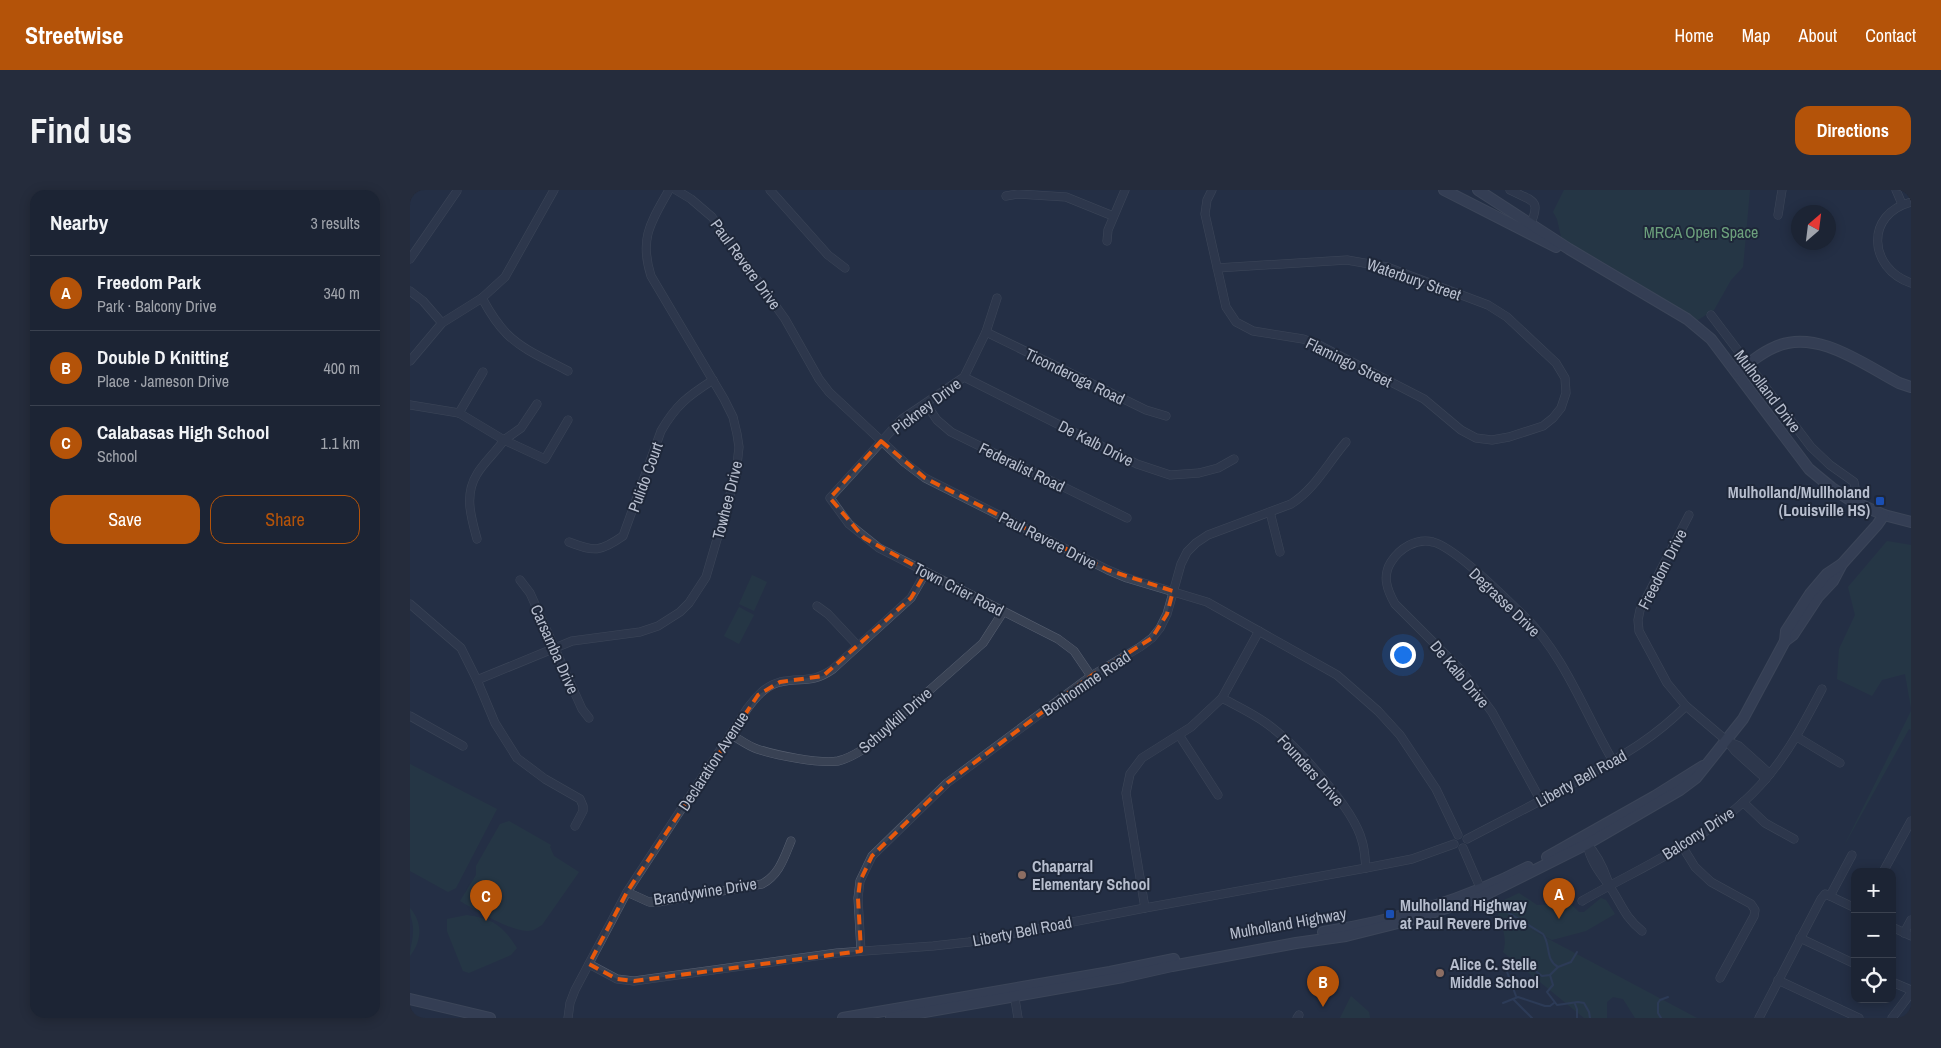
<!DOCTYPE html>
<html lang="en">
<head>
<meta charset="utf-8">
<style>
  body { margin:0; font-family:"Archivo Narrow",sans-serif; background:#252c3c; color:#f1f3f6 }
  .controls { position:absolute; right:15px; bottom:15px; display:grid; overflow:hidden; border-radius:10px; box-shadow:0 2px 12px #0003 }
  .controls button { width:45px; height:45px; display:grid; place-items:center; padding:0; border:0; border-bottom:1px solid #3a414f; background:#1c2434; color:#f1f3f6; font:25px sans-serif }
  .compass { position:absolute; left:1381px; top:15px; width:45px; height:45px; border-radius:50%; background:#1c2434; box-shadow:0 2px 12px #0003; rotate:28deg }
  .you { position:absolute; left:992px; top:464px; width:18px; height:18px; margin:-12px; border:4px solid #fff; border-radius:50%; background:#1a73e8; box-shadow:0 0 0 8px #1a73e833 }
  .badge { display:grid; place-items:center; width:32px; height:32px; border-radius:50%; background:#b45309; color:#fff; font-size:16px; font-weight:700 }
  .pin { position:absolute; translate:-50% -41px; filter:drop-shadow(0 1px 2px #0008) }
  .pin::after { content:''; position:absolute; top:26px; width:18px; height:15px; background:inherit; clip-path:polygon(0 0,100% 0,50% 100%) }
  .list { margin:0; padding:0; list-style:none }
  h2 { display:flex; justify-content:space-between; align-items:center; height:65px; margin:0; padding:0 20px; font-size:21px }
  h2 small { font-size:16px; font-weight:400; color:#a0a4ac }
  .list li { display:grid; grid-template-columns:32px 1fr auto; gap:15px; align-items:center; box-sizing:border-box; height:75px; padding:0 20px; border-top:1px solid #3a414f }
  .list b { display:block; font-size:19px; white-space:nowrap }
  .list p { margin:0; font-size:16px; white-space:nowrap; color:#a0a4ac }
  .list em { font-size:16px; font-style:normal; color:#a0a4ac }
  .actions { display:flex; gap:10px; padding:15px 20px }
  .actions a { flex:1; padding:11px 0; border:1px solid #b45309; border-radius:15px; text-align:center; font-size:18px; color:#b45309 }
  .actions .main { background:#b45309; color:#fff }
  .icon { flex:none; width:28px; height:28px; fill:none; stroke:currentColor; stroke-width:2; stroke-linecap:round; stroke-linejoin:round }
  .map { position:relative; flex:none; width:1501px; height:828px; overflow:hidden; border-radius:15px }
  header { display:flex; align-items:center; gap:30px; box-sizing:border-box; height:70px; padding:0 25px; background:#b45309; color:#fff }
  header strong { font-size:24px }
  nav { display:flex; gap:28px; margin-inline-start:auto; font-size:18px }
  .intro { display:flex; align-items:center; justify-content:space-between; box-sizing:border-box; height:120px; padding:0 30px }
  h1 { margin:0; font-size:35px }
  .button { padding:12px 22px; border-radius:15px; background:#b45309; color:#fff; font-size:18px; font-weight:700 }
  main { display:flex; gap:30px; padding:0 30px }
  aside { flex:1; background:#1c2434; border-radius:15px; box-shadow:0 2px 12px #0003 }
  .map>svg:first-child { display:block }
  .green { fill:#273f46 }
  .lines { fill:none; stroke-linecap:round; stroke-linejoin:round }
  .stream { stroke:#37496d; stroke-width:2 }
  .street-casing { stroke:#586071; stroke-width:9 }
  .secondary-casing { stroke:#586071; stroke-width:12 }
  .street { stroke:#394254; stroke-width:8 }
  .secondary { stroke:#475067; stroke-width:10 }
  .marked { fill:none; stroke:#e8590c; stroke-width:4; stroke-dasharray:10 6; stroke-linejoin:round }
  .transit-dot { fill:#1a4fb4; stroke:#1e2739; stroke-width:2 }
  .education-dot { fill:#8d6e63; stroke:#1e2739; stroke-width:2 }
  .labels { text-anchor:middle; stroke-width:4; stroke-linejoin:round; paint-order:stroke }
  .park-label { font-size:16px; fill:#6ca07c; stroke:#1e2739 }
  .street-label { font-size:16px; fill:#b7bece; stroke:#1e2739 }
  .poi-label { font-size:16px; font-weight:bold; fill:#b7bece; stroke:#1e2739; text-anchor:start }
</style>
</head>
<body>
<header>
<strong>Streetwise</strong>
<nav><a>Home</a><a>Map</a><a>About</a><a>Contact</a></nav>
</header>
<div class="intro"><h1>Find us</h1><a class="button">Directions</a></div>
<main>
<aside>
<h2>Nearby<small>3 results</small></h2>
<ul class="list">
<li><span class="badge">A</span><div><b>Freedom Park</b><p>Park · Balcony Drive</p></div><em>340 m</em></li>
<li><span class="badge">B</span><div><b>Double D Knitting</b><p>Place · Jameson Drive</p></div><em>400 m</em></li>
<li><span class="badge">C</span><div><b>Calabasas High School</b><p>School</p></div><em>1.1 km</em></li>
</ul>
<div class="actions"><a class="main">Save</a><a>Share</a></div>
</aside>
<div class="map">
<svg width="1501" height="828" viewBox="0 0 1501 828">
  <rect width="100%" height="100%" fill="#253045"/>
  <!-- green -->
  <g class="green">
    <path d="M1154 0H1340L1333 77 1321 90 1304 120 1286 131 1203 78 1159 53 1151 47 1147 29 1143 22Z"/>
    <path d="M1477 351 1501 355V518L1495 484 1472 490 1462 506 1427 489 1429 459 1445 425 1438 397Z"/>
    <path d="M342 385 357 392 344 421 329 414Z"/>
    <path d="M329 417 344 425 329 454 314 446Z"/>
    <path d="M1501 521V540L1499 539 1434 656Z"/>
    <path d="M0 574 87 619 46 698 38 702 0 681Z"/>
    <path d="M99 631 141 655 140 657 144 666 169 682 132 735C127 738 123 741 117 741 101 741 65 720 50 711L66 685V676L90 634Z"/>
    <path d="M1109 703 1127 715 1161 714 1169 722H1174L1191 708 1196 710 1205 724 1176 741 1142 750 1112 735 1287 828H1225L1213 809 1203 807 1197 812V828H1174L1093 762C1099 747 1089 731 1086 717L1092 711Z"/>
    <path d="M0 718C13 733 12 751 0 766 0 757 3 750 3 742 4 734 0 727 0 718Z"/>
    <path d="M57 725C83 729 93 736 107 758L101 765 59 783 53 781 37 741V729Z"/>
    <path d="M941 806 959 822 960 828H930Z"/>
  </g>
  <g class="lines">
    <!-- stream -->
    <g class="stream">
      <path d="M1086 715 1133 744C1141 755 1135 770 1148 777"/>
      <path d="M1093 771 1106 806"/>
      <path d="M1115 773 1132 786 1140 785 1148 777 1161 772 1167 762"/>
      <path d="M1140 785 1143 795 1137 802 1147 815 1168 812 1174 813 1179 822 1180 828"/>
      <path d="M1103 809 1122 828"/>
      <path d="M1093 813 1108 807 1135 816H1140L1144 813"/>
      <path d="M1165 814 1167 819V828"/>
      <path d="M1251 828 1248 823V813L1250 810 1258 807"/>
    </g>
    <defs>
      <g id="street">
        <path d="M266 0 281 9 302 27 375 129 409 189 419 202 494 272 515 288 698 380 717 388 797 412 927 485 968 521 990 545 1026 599 1048 645"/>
        <path d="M360 0 418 65 435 78"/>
        <path d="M802 0 797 10 795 24 816 117 826 132 843 141 893 149 907 154 1014 209 1051 240 1066 248 1082 250 1099 247 1133 236 1143 228 1151 218 1156 203 1155 188 1146 173 1097 127 1078 115 977 77 937 70 807 78"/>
        <path d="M1100 0C1124 12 1132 9 1119 38"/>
        <path d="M1486 0 1492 14"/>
        <path d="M596 6 608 4 656 7 703 26"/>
        <path d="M1501 12C1455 24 1458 78 1501 93"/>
        <path d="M1368 25 1372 0"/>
        <path d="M697 51 698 40 715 0"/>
        <path d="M0 69 47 1"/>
        <path d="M0 101 13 111 32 133"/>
        <path d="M72 108C79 121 87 134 97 144 114 161 138 170 158 181"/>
        <path d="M587 108 576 142 554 187 492 229 420 308 439 334 469 358 648 449 664 461 681 486"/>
        <path d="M1301 125 1401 257 1420 275 1444 292 1445 298 1440 310"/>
        <path d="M576 142 736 220 756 226"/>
        <path d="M0 171 32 133 72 108 95 87 144 0"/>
        <path d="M554 187 727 274 760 285 789 283 808 278 824 269"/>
        <path d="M516 214 527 230 541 242 717 328"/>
        <path d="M0 215 49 223 94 250C86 262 74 272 67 284 54 305 61 327 67 349"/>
        <path d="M49 223 73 182"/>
        <path d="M94 250 135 269 158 230"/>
        <path d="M94 250 111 238 127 214"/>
        <path d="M860 322 870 362"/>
        <path d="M1279 325 1230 420 1228 430 1229 441 1257 493 1276 516 1317 551 1325 561 1356 589"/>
        <path d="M159 352C185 362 190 362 213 346L251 241C266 215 278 206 303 190"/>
        <path d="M110 390 120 403 172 519 179 528"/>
        <path d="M0 414 51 458 67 490 85 533 107 568 135 589 170 609 173 616V621L165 636"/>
        <path d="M407 416 418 424 448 456"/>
        <path d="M67 490 162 451 230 442 248 436 270 422 279 413 296 387 326 284 329 257 327 244 323 227 314 209 241 86C229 48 241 32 259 0"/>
        <path d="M812 508C827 516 842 523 856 533 884 553 944 618 952 651 955 660 955 670 956 678"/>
        <path d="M0 526 53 556"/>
        <path d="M320 544C329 549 338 556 347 559 365 565 409 574 428 571 437 569 444 565 452 560L573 453 593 422"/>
        <path d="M769 545 808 605"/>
        <path d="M1387 547 1430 573"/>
        <path d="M1319 552 1329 556 1360 584"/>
        <path d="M1131 611 1082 522 1050 479 985 414C977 400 972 386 981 372 990 358 1006 348 1023 352 1046 358 1095 408 1114 426 1155 466 1174 522 1203 571"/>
        <path d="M1333 612 1355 633 1384 649"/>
        <path d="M1057 649C1097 628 1137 608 1176 586 1215 564 1244 548 1276 516"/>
        <path d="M1177 654C1180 670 1189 682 1198 694 1211 712 1214 727 1232 741"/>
        <path d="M1177 654C1187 664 1193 677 1198 691"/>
        <path d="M1272 656 1285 677 1301 692 1341 714 1345 720 1344 726 1310 788"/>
        <path d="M1053 658 1072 702"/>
        <path d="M1473 682 1501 631"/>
        <path d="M217 702 239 712H248L352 694C369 685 374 668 381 651"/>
        <path d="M1420 706 1445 718"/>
        <path d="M1172 711C1238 673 1315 643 1363 580 1383 555 1397 527 1412 499"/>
        <path d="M735 718 716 603 720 584 732 568 781 537 812 508 849 441"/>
        <path d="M1482 737 1501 746"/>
        <path d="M1494 743 1501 730"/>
        <path d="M1390 748 1445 774"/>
        <path d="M451 761 448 708 450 691 462 666 537 593 681 486 730 457 742 448 750 438 757 424 771 374 777 362 786 353 798 345 881 314C905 299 917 274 936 252"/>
        <path d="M179 774 207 789 224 791 427 763 523 756 559 752 735 718 956 678 1002 669 1044 654"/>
        <path d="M1368 790 1449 828"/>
        <path d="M1482 792 1501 800"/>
        <path d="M604 803 608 828"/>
        <path d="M158 828 160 813 165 800 217 702 337 519C346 507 355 496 370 492 392 487 402 494 423 479L501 408 516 382"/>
        <path d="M887 828 889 825"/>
        <path d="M1349 828 1411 709 1415 704 1420 706 1442 665"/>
        <path d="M1482 828 1501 803"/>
      </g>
      <g id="secondary">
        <path d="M1034 0 1146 57"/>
        <path d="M1068 0 1159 59 1277 129 1301 149 1399 279 1422 298 1440 310 1474 325 1501 332"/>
        <path d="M1327 183C1339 173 1351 163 1365 157 1406 138 1453 174 1489 193L1501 197"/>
        <path d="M1375 451 1383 445 1408 407 1423 391 1432 374 1467 335 1474 325"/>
        <path d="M1137 667 1245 606 1293 576"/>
        <path d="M913 742C984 731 1054 710 1118 677"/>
        <path d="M0 809 80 828"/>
        <path d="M433 828 700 782 764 769"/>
        <path d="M481 828 713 787 762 776 886 753 936 746 1000 730 1073 706 1177 654 1270 600 1286 588 1333 529 1375 451 1376 441 1400 404 1417 384 1432 374"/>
      </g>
    </defs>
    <!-- street casing -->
    <use href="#street" class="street-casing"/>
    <!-- secondary casing -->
    <use href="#secondary" class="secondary-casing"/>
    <!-- street -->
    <use href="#street" class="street"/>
    <!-- secondary -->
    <use href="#secondary" class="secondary"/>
  </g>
  <!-- marked area -->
  <path d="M0 0H1501V828H0ZM471 251 515 288 698 380 763 401 757 424 742 448 681 486 537 593 462 666 450 691 448 708 451 761 224 791 207 789 179 774 217 702 348 505 370 492 413 486 501 408 516 382 454 348 420 308Z" fill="#253045" fill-opacity=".55" fill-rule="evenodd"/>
  <path class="marked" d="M471 251 515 288 698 380 763 401 757 424 742 448 681 486 537 593 462 666 450 691 448 708 451 761 224 791 207 789 179 774 217 702 348 505 370 492 413 486 501 408 516 382 454 348 420 308Z"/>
  <!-- markers -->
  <g class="transit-dot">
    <rect x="1465" y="306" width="10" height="10" rx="2.5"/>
    <rect x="975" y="719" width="10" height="10" rx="2.5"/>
  </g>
  <g class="education-dot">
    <circle cx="612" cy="685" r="5"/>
    <circle cx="1030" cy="783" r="5"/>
  </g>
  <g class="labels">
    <!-- park labels -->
    <g class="park-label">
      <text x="1291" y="48">MRCA Open Space</text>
    </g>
    <!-- street labels -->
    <g class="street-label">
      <text transform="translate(336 74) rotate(54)" y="6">Paul Revere Drive</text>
      <text transform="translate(1004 89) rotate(19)" y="6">Waterbury Street</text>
      <text transform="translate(939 172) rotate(26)" y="6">Flamingo Street</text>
      <text transform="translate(665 186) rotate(26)" y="6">Ticonderoga Road</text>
      <text transform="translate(1358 201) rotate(53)" y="6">Mulholland Drive</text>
      <text transform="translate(516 216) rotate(-37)" y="6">Pickney Drive</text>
      <text transform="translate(686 253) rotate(27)" y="6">De Kalb Drive</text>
      <text transform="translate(612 277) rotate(26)" y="6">Federalist Road</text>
      <text transform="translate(235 287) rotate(-70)" y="6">Pulido Court</text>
      <text transform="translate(317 310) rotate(-76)" y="6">Towhee Drive</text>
      <text transform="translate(638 350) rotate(27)" y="6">Paul Revere Drive</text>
      <text transform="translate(1252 379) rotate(-63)" y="6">Freedom Drive</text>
      <text transform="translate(549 399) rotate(27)" y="6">Town Crier Road</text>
      <text transform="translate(1095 412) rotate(44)" y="6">Degrasse Drive</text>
      <text transform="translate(145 459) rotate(66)" y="6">Carsamba Drive</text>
      <text transform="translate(1050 484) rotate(50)" y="6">De Kalb Drive</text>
      <text transform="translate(676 493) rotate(-34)" y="6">Bonhomme Road</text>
      <text transform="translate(485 530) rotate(-41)" y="6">Schuylkill Drive</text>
      <text transform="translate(303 571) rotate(-57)" y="6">Declaration Avenue</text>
      <text transform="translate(901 580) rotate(48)" y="6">Founders Drive</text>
      <text transform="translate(1171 588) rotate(-29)" y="6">Liberty Bell Road</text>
      <text transform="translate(1288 643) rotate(-33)" y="6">Balcony Drive</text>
      <text transform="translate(295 701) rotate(-9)" y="6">Brandywine Drive</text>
      <text transform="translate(878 733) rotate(-10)" y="6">Mulholland Highway</text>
      <text transform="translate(612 741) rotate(-11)" y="6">Liberty Bell Road</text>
    </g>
    <!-- poi labels -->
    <g class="poi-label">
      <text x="1460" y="308" text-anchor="end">Mulholland/Mullholand<tspan x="1460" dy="18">(Louisville HS)</tspan></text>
      <text x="622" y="682">Chaparral<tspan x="622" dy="18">Elementary School</tspan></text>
      <text x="990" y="721">Mulholland Highway<tspan x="990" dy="18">at Paul Revere Drive</tspan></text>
      <text x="1040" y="780">Alice C. Stelle<tspan x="1040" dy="18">Middle School</tspan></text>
    </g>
  </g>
</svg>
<div class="controls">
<button>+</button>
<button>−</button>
<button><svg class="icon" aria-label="locate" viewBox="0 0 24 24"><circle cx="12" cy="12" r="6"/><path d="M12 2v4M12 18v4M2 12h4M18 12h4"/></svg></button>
</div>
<svg class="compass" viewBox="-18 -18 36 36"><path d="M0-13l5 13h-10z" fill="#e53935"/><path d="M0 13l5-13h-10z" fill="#a0a4ac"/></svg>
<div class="you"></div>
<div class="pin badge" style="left:1149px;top:729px">A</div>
<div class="pin badge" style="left:913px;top:817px">B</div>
<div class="pin badge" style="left:76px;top:731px">C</div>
</div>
</main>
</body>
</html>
